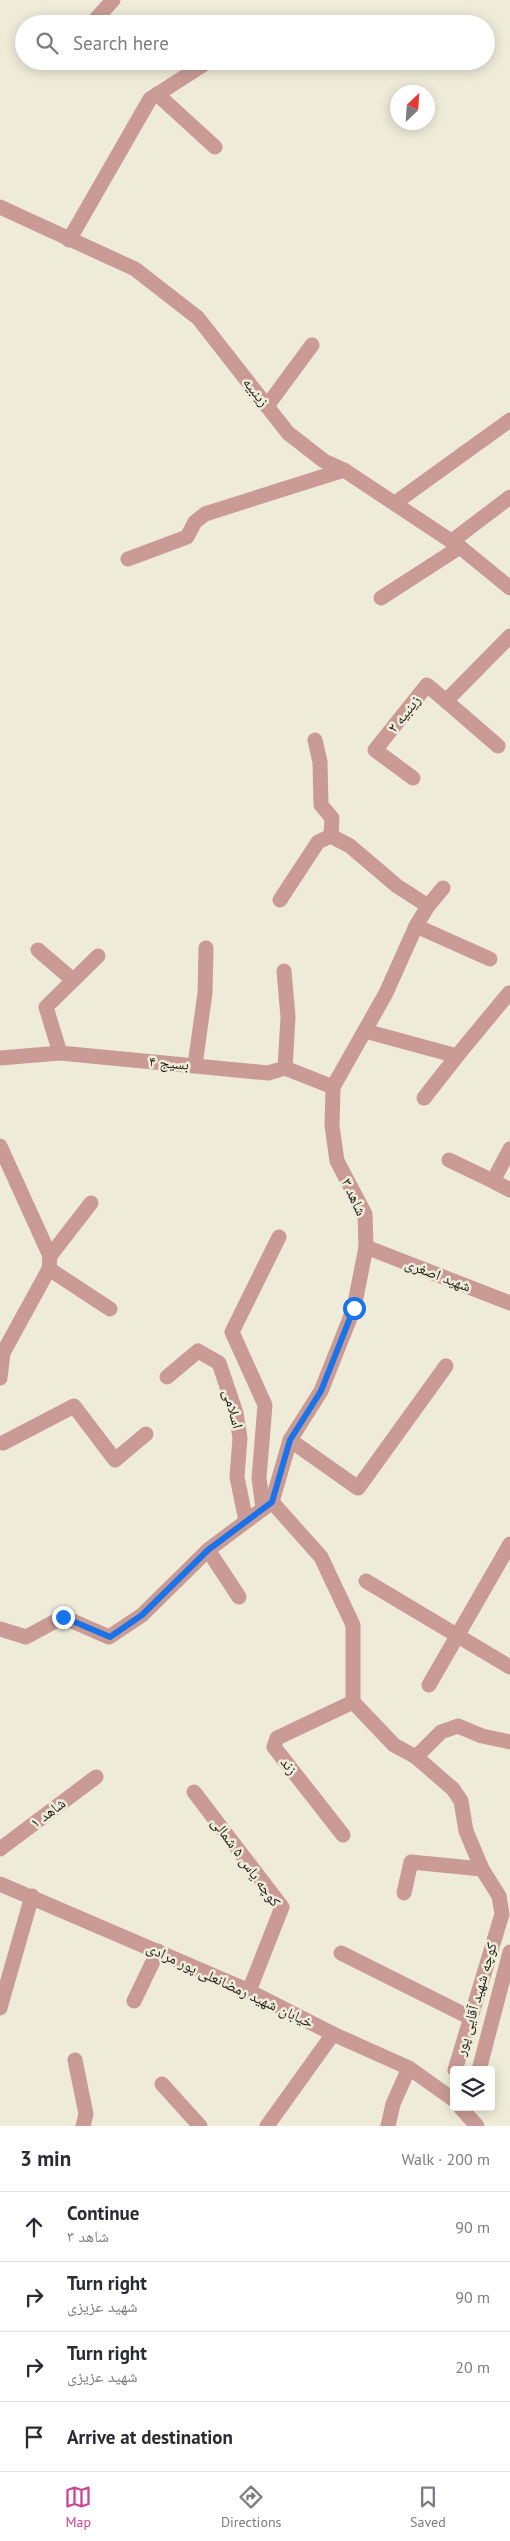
<!DOCTYPE html>
<html lang="en">
<head>
<meta charset="utf-8">
<style>
  body { margin:0; font-family:"PT Sans","Noto Naskh Arabic",sans-serif; background:#f2f2f3; color:#2b2b33 }
  .controls { position:absolute; right:15px; bottom:15px; display:grid; overflow:hidden; border-radius:5px; box-shadow:0 2px 12px #0003 }
  .controls button { width:45px; height:45px; display:grid; place-items:center; padding:0; border:0; border-bottom:1px solid #e1e1e2; background:#fff; color:#2b2b33; font:25px sans-serif }
  .compass { position:absolute; left:390px; top:85px; width:45px; height:45px; border-radius:50%; background:#fff; box-shadow:0 2px 12px #0003; rotate:25deg }
  .stop { position:absolute; width:15px; height:15px; margin:-11px; border:4px solid #1a73e8; border-radius:50%; background:#fff }
  .stop.end { background:#1a73e8; border-color:#fff; box-shadow:0 1px 5px #0008 }
  .list { margin:0; padding:0; list-style:none }
  h2 { display:flex; justify-content:space-between; align-items:center; height:65px; margin:0; padding:0 20px; font-size:21px }
  h2 small { font-size:16px; font-weight:400; color:#7c7c81 }
  .list li { display:grid; grid-template-columns:32px 1fr auto; gap:15px; align-items:center; box-sizing:border-box; height:70px; padding:0 20px; border-top:1px solid #e1e1e2 }
  .list b { display:block; font-size:19px; white-space:nowrap }
  .list p { margin:0; font-size:16px; white-space:nowrap; color:#7c7c81 }
  .list em { font-size:16px; font-style:normal; color:#7c7c81 }
  .icon { flex:none; width:28px; height:28px; fill:none; stroke:currentColor; stroke-width:2; stroke-linecap:round; stroke-linejoin:round }
  .map { position:relative; flex:none; width:510px; height:2126px; overflow:hidden }
  .search { position:absolute; background:#fff; box-shadow:0 2px 12px #0003; left:15px; right:15px; top:15px; height:55px; display:flex; align-items:center; gap:12px; box-sizing:border-box; padding:0 18px; border-radius:28px; color:#7c7c81; font-size:19px }
  .sheet { height:345px; background:#fff }
  nav { display:flex; justify-content:space-around; align-items:center; box-sizing:border-box; height:70px; border-top:1px solid #e1e1e2; background:#fff; font-size:14px; color:#7c7c81 }
  nav a { display:grid; justify-items:center; gap:2px }
  nav .on { color:#c74895 }
  .map>svg:first-child { display:block }
  .lines { fill:none; stroke-linecap:round; stroke-linejoin:round }
  .minor { stroke:#ca9b95; stroke-width:15 }
  .route { stroke:#1a73e8; stroke-width:6 }
  .labels { text-anchor:middle; stroke-width:5; stroke-linejoin:round; paint-order:stroke }
  .street-label { font-size:15px; fill:#1f1e18; stroke:#eeebd9 }
</style>
</head>
<body>
<div class="map">
<svg width="510" height="2126" viewBox="0 0 510 2126">
  <rect width="100%" height="100%" fill="#eeebd9"/>
  <g class="lines">
    <!-- minor -->
    <g class="minor">
      <path d="M96 19 113 0"/>
      <path d="M157 94 215 147"/>
      <path d="M0 207 135 269 198 318 288 433 324 461 344 470 460 547 510 588"/>
      <path d="M69 240 150 99 209 61"/>
      <path d="M267 406 312 345"/>
      <path d="M395 503 510 420"/>
      <path d="M452 541 510 497"/>
      <path d="M128 559 187 537 195 522 205 514 344 470"/>
      <path d="M381 598 460 547"/>
      <path d="M446 701 498 746"/>
      <path d="M315 740 320 762 321 805 332 818 331 836"/>
      <path d="M413 778 375 750 427 685 446 701 510 636"/>
      <path d="M428 906 443 888"/>
      <path d="M416 926 490 959"/>
      <path d="M38 950 73 980"/>
      <path d="M284 971 288 1017 285 1068"/>
      <path d="M365 1031 457 1056 509 993"/>
      <path d="M60 1053 46 1007 98 956"/>
      <path d="M0 1058 60 1053 268 1073 285 1068 333 1087"/>
      <path d="M195 1065 205 993 206 948"/>
      <path d="M424 1098 457 1056"/>
      <path d="M0 1146 50 1256 49 1269 3 1353 0 1378"/>
      <path d="M510 1149 493 1181 510 1190"/>
      <path d="M449 1160 493 1181"/>
      <path d="M366 1247 510 1303"/>
      <path d="M50 1256 91 1203"/>
      <path d="M49 1269 110 1309"/>
      <path d="M167 1377 198 1351 219 1363 236 1413 240 1438 237 1477 246 1521"/>
      <path d="M290 1440 358 1488 446 1366"/>
      <path d="M3 1443 74 1406 115 1460 146 1434"/>
      <path d="M272 1502 290 1440 321 1391 354 1308 366 1247 365 1214 337 1161 332 1126 333 1087 386 993 416 926 428 906 397 886 350 846 331 836 318 842 280 900"/>
      <path d="M272 1502 321 1557 353 1625V1702L394 1745 416 1757 453 1789 461 1801 466 1831 482 1869 499 1896 502 1914 455 2070"/>
      <path d="M263 1509 259 1478 265 1405 232 1332 279 1237"/>
      <path d="M208 1550 239 1597"/>
      <path d="M366 1581 510 1667"/>
      <path d="M0 1629 26 1637 63 1617 109 1637 142 1615 208 1550 272 1502"/>
      <path d="M429 1685 510 1544"/>
      <path d="M416 1757 441 1732 458 1726 482 1736 510 1742"/>
      <path d="M194 1792 282 1907 249 1991"/>
      <path d="M343 1835 274 1747 277 1738 353 1702"/>
      <path d="M0 1849 96 1777"/>
      <path d="M0 1884 249 1991 333 2034 409 2068 454 2100"/>
      <path d="M404 1893 411 1862 482 1869"/>
      <path d="M341 1953 471 2018"/>
      <path d="M134 2001 158 1951"/>
      <path d="M0 2008 32 1896"/>
      <path d="M75 2060 86 2114 83 2126"/>
      <path d="M479 2070 510 1952"/>
      <path d="M162 2084 200 2126"/>
      <path d="M460 2107 477 2126"/>
      <path d="M267 2126 333 2034"/>
      <path d="M388 2126 393 2104 409 2068"/>
    </g>
  </g>
  <g class="lines">
    <!-- route -->
    <path class="route" d="M63 1617 110 1637 142 1615 208 1550 272 1502 290 1440 321 1391 354 1308"/>
  </g>
  <g class="labels">
    <!-- street labels -->
    <g class="street-label">
      <text transform="translate(256 392) rotate(52)" y="5">زینبیه</text>
      <text transform="translate(404 714) rotate(-52)" y="5">زینبیه ۲</text>
      <text transform="translate(169 1063) rotate(5)" y="5">بسیج ۴</text>
      <text transform="translate(354 1197) rotate(65)" y="5">شاهد ۳</text>
      <text transform="translate(438 1275) rotate(21)" y="5">شهید اصغری</text>
      <text transform="translate(233 1409) rotate(75)" y="5">اسلامی</text>
      <text transform="translate(289 1766) rotate(52)" y="5">زند</text>
      <text transform="translate(48 1813) rotate(-37)" y="5">شاهد ۱</text>
      <text transform="translate(246 1862) rotate(54)" y="5">کوچه یاس ۵ شمالی</text>
      <text transform="translate(230 1985) rotate(25)" y="5">خیابان شهید رمضانعلی پور مرادی</text>
      <text transform="translate(476 1999) rotate(-74)" y="5">کوچه شهید آقایی پور</text>
    </g>
  </g>
</svg>
<div class="controls">
<button><svg class="icon" aria-label="layers" viewBox="0 0 24 24"><path d="M12 4l9 5-9 5-9-5zM3 14l9 5 9-5"/></svg></button>
</div>
<svg class="compass" viewBox="-18 -18 36 36"><path d="M0-13l5 13h-10z" fill="#e53935"/><path d="M0 13l5-13h-10z" fill="#7c7c81"/></svg>
<div class="stop" style="left:354px;top:1308px"></div>
<div class="stop end" style="left:63px;top:1617px"></div>
<div class="search"><svg class="icon" aria-label="search" viewBox="0 0 24 24"><circle cx="10" cy="10" r="6"/><path d="M15 15l6 6"/></svg>Search here</div>
</div>
<section class="sheet">
<h2>3 min<small>Walk · 200 m</small></h2>
<ul class="list">
<li><svg class="icon" aria-label="ahead" viewBox="0 0 24 24"><path d="M12 20V5M6 11l6-6 6 6"/></svg><div><b>Continue</b><p>شاهد ۳</p></div><em>90 m</em></li>
<li><svg class="icon" aria-label="right" viewBox="0 0 24 24"><path d="M7 20v-9h11M14 6l5 5-5 5"/></svg><div><b>Turn right</b><p>شهید عزیزی</p></div><em>90 m</em></li>
<li><svg class="icon" aria-label="right" viewBox="0 0 24 24"><path d="M7 20v-9h11M14 6l5 5-5 5"/></svg><div><b>Turn right</b><p>شهید عزیزی</p></div><em>20 m</em></li>
<li><svg class="icon" aria-label="arrive" viewBox="0 0 24 24"><path d="M6 21V4h12l-3 4 3 4H6"/></svg><div><b>Arrive at destination</b></div></li>
</ul>
</section>
<nav>
<a class="on"><svg class="icon" aria-label="map" viewBox="0 0 24 24"><path d="M3 6l6-2 6 2 6-2v14l-6 2-6-2-6 2zM9 4v14M15 6v14"/></svg>Map</a>
<a><svg class="icon" aria-label="directions" viewBox="0 0 24 24"><path d="M12 3l9 9-9 9-9-9zM9 14v-3h6M13 9l2 2-2 2"/></svg>Directions</a>
<a><svg class="icon" aria-label="saved" viewBox="0 0 24 24"><path d="M7 4h10v16l-5-4-5 4z"/></svg>Saved</a>
</nav>
</body>
</html>
